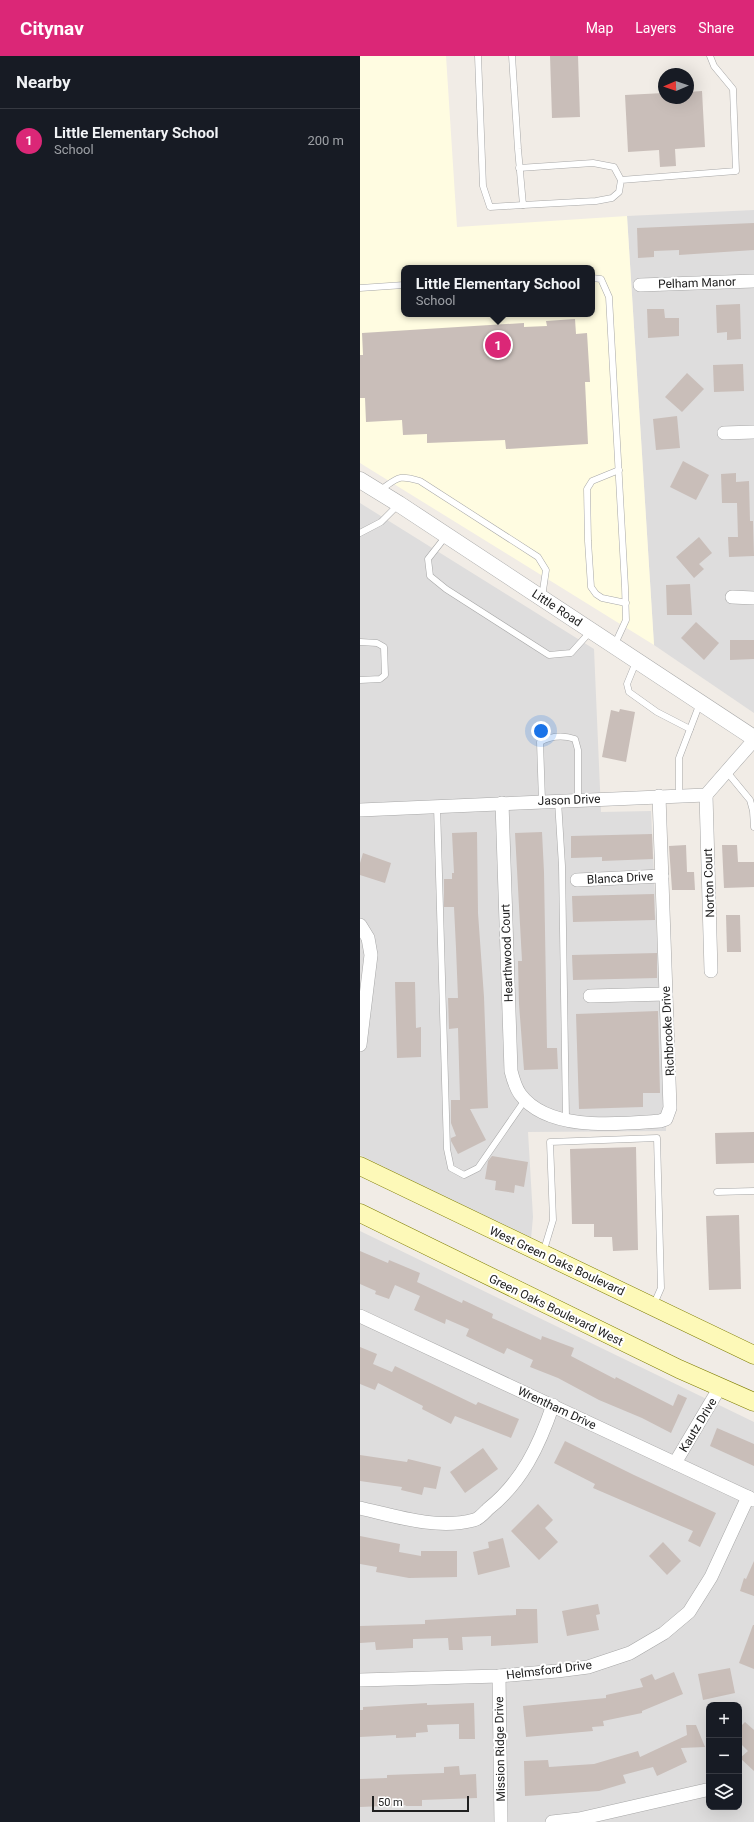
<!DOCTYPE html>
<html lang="en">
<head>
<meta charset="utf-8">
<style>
  body { margin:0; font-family:Roboto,sans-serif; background:#242831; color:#f1f3f6 }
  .controls { position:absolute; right:12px; bottom:12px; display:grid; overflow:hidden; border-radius:8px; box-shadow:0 4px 16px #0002 }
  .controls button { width:36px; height:36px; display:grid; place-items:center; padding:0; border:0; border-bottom:1px solid #363941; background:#171b24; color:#f1f3f6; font:20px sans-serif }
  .compass { position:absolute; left:298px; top:12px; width:36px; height:36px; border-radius:50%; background:#171b24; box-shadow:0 4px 16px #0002; rotate:268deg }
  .scale { position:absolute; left:12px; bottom:10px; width:97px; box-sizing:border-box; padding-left:4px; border:2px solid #202020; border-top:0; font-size:11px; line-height:14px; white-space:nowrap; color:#202020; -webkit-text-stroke:3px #fff; paint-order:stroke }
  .you { position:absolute; left:181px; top:675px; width:14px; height:14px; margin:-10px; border:3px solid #fff; border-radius:50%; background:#1a73e8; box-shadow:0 0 0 6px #1a73e833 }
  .badge { display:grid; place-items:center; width:26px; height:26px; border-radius:50%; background:#db2777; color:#fff; font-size:13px; font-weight:700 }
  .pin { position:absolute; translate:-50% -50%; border:2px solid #fff; box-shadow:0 1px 4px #0006 }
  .popup { position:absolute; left:41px; top:209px; width:194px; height:52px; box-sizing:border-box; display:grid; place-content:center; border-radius:8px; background:#171b24; filter:drop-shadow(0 1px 3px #0005); font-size:13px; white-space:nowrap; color:#9ea1a6 }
  .popup b { font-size:15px; color:#f1f3f6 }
  .popup::after { content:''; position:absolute; left:50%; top:100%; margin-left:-8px; border:8px solid transparent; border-top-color:#171b24 }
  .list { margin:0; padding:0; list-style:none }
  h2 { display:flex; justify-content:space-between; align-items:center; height:52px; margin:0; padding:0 16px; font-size:17px }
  h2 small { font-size:13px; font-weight:400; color:#9ea1a6 }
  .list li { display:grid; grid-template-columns:26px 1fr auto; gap:12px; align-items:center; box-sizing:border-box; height:64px; padding:0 16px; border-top:1px solid #363941 }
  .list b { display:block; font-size:15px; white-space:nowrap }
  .list p { margin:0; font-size:13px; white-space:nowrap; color:#9ea1a6 }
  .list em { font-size:13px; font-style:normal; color:#9ea1a6 }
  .icon { flex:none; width:22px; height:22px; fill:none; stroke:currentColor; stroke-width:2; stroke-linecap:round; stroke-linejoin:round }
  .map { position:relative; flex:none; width:394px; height:1766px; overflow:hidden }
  header { display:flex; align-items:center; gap:24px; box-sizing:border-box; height:56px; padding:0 20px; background:#db2777; color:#fff }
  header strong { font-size:19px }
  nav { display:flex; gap:22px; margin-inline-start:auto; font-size:14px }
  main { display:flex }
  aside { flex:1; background:#171b24 }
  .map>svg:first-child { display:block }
  .residential { fill:#dedddd; fill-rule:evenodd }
  .education { fill:#fffce1; fill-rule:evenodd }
  .building { fill:#c9beb9 }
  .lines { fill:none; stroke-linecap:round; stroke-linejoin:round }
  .service-casing { stroke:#a7a7a7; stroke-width:7 }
  .minor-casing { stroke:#a7a7a7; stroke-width:14 }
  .tertiary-casing { stroke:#a7a7a7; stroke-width:17 }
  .secondary-casing { stroke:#7e7d00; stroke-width:19 }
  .service { stroke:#fff; stroke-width:6 }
  .minor { stroke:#fff; stroke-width:13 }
  .tertiary { stroke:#fff; stroke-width:16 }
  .secondary { stroke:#fdf9b8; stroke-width:18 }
  .labels { text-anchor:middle; stroke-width:4; stroke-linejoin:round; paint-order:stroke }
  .street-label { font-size:12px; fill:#202020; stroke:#fff }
</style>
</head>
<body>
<header>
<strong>Citynav</strong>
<nav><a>Map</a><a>Layers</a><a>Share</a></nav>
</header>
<main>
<aside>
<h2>Nearby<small></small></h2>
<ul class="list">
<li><span class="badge">1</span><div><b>Little Elementary School</b><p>School</p></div><em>200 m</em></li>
</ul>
</aside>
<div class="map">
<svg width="394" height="1766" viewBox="0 0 394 1766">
  <rect width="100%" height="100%" fill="#f1ece6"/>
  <!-- residential -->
  <g class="residential">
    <path d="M394 154V657L294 589 267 160Z"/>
    <path d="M0 447 234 593 241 756 291 755 306 1075 168 1076 173 1161 171 1183 0 1099Z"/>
    <path d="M0 1175 394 1366V1766H0ZM349 1649H379V1751H349Z"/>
  </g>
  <!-- education -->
  <path class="education" d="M0 0H86L97 171 267 160 294 589 0 407ZM44 212H232V258H44Z"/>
  <!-- building -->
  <g class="building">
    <path d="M190 0H218L220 61 192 62Z"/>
    <path d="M342 35 345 91 315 93 316 110 300 111 299 94 268 96 265 39 304 37V42H328V36Z"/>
    <path d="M394 167V194L319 199V194L294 195V201L278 202 277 172Z"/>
    <path d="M380 248 381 283 367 284V276L357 277 356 249Z"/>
    <path d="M287 253H304L305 262H319V280L288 282Z"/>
    <path d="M215 263 216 278 227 277 230 326H225L228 388 146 393 145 384 67 387V378L43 379 42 364 6 366 5 342H0V299H3L2 277 164 267V271L187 270 186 265Z"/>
    <path d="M383 308 384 335 354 336 353 309Z"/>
    <path d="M327 317 344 333 322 356 305 341Z"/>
    <path d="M317 360 320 392 296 394 293 363Z"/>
    <path d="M323 405 349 419 336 444 310 431Z"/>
    <path d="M376 417V426L389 425 390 465H393L394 500 369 501 368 481H378L377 447H362L361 418Z"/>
    <path d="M339 481 352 497 339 508 344 513 334 522 316 501Z"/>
    <path d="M330 528 332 559H307L306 529Z"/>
    <path d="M336 566 359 587 344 604 321 582Z"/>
    <path d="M370 584H394V603L370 604Z"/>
    <path d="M260 653 275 656 266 706 242 701 251 654 259 656Z"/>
    <path d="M117 776 118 857 124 941 128 1052 110 1053 126 1084 98 1098 91 1085V1082L96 1080 91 1067V1044H100L98 972 89 973 88 942H98L96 892 94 851H84V823H92V817H94L92 777Z"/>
    <path d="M182 776 184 816 187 992H197L198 1013 164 1014 159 948 158 905H162L155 777Z"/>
    <path d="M292 778 293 803 242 805V801L211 802V780Z"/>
    <path d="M326 789 327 816H334L335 834H312L309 790Z"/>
    <path d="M362 789H377L378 806H394V831L364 832Z"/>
    <path d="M3 797 31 807 25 827 0 819V807Z"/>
    <path d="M294 838 295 864 213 866 212 840Z"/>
    <path d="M366 859H380L381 896H367Z"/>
    <path d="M297 897V922L213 924 212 899Z"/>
    <path d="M35 926H55L56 972 61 971V1001L37 1002Z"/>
    <path d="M298 955 300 1037H283V1051L219 1053 216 958Z"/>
    <path d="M394 1076V1107L356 1108 355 1077Z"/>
    <path d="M276 1091 278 1194 253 1195 252 1181H234V1168H212L210 1093Z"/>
    <path d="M132 1100 168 1106 164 1131 155 1129 154 1137 135 1134 136 1125 125 1123 128 1105Z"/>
    <path d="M379 1159 381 1233 349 1234 346 1160Z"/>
    <path d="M0 1195 28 1207 29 1204 60 1217 57 1226 102 1247 103 1244 133 1258 132 1262 181 1284 182 1280 214 1292 211 1300 255 1323 256 1321 313 1350 318 1338 327 1342 311 1377 282 1362 239 1344 198 1322 170 1311 173 1304 147 1292 144 1298 106 1280 109 1273 86 1263 85 1268 54 1254 60 1240 35 1229 29 1243 15 1238 16 1235 0 1228Z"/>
    <path d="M0 1291 17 1298 13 1308 32 1316 35 1310 116 1349 118 1346 159 1363 151 1382 95 1360 91 1368 62 1353 63 1350 18 1327 15 1334 0 1328Z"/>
    <path d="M357 1372 394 1388V1410L350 1390Z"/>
    <path d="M205 1385 274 1419 356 1457 340 1491 328 1485 333 1475 233 1432 235 1428 194 1407Z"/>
    <path d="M123 1392 138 1413 105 1437 90 1416Z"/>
    <path d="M0 1399 47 1406 48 1403 81 1411 76 1433 64 1431 62 1439 41 1434 42 1431 0 1425Z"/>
    <path d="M178 1448 193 1464 185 1472 198 1486 179 1504 151 1475Z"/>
    <path d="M0 1480 40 1488 39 1496 61 1500V1495H97V1521L49 1522 16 1516 17 1511 0 1508Z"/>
    <path d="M143 1482 150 1511 118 1519 113 1496 129 1492 128 1486Z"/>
    <path d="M303 1486 321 1505 307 1519 289 1500Z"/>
    <path d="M394 1505V1540L380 1535 384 1522 386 1523Z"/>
    <path d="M238 1548 240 1558 236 1559 239 1574 207 1580 202 1555Z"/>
    <path d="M156 1553H177L178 1587 131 1590V1580L102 1581 103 1594H89L88 1582 53 1583V1592L16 1594 15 1586 0 1587V1570L65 1568V1564L156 1559Z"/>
    <path d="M393 1569H394V1613L379 1607Z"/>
    <path d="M370 1612 375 1637 343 1644 338 1618Z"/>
    <path d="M314 1616 323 1638 282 1655V1657L243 1665 244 1670 232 1671 233 1675 166 1681 163 1650 246 1642V1639L283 1631 280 1623 292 1618 295 1624Z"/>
    <path d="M67 1647V1649L114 1647 115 1683H99V1668L67 1669 68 1676 56 1677V1681L36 1682V1679L0 1681V1654H3V1651Z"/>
    <path d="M385 1666 394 1674V1715L380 1702 388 1695 379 1686V1672Z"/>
    <path d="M326 1669H336L345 1691 321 1692 327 1706 297 1720 293 1711 263 1719 266 1727 239 1735 165 1740 164 1705 188 1704 189 1711 234 1708 278 1695 280 1701 327 1679Z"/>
    <path d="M99 1710 100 1719 116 1718 117 1742 62 1744V1750H45L46 1749 0 1751V1723L27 1722V1719L84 1717V1711Z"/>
  </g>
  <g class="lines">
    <defs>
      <g id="service">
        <path d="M118 0 123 130 130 151 163 149"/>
        <path d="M152 0 158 93 163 149 236 145 252 142 259 136 261 124 376 115 373 33 354 10 350 0"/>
        <path d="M159 112 233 107 254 111 261 124"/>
        <path d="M232 222 241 223 249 241 265 531 266 564 254 590"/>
        <path d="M0 232 44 229"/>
        <path d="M259 414 232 425 227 433 228 485 231 531 236 538 242 542 266 547"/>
        <path d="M19 435C38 422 37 418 60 425L178 501 186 514 182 541"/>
        <path d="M0 477 21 466 38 449"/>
        <path d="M86 480 68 503 70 520 86 533 189 599 211 597 230 576"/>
        <path d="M0 586 17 587 24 591 25 619 20 623 0 624"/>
        <path d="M276 606 267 628 269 636 297 656 330 673"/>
        <path d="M367 716 390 744 393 755 394 771"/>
        <path d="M319 740V702L340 647"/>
        <path d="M182 745 180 686C191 680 203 679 215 683L218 694V744"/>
        <path d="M198 745 202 810 206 1063"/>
        <path d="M77 750 87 1093 91 1112 104 1119 118 1112 165 1044"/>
        <path d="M357 1136 394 1135"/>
        <path d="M183 1197 193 1164 190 1086 297 1082 301 1232 294 1248"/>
      </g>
      <g id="minor">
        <path d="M280 229 394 225"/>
        <path d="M364 377 394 376"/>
        <path d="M372 541 394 542"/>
        <path d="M346 739 351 915"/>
        <path d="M142 747 151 1015C153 1023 155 1031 160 1038 188 1076 258 1068 300 1065L306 1063 310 1052 299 740"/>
        <path d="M0 754 346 739 394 684"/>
        <path d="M217 824 302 820"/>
        <path d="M0 869 8 882 11 899 0 989"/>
        <path d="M230 940 306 938"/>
        <path d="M0 1260 394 1444"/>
        <path d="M315 1407 360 1331"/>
        <path d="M0 1452C35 1460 77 1474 114 1464 119 1463 124 1457 128 1453 162 1426 179 1390 193 1349"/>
        <path d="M139 1620 141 1766"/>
        <path d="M0 1624 139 1620 197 1615 228 1611 270 1597 304 1577 329 1556 351 1521 388 1441"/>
        <path d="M192 1766 219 1763 346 1734"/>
      </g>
      <path id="tertiary" d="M0 424 39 448 394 682"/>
      <g id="secondary">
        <path d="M0 1110 394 1299"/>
        <path d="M0 1157 319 1313 394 1346"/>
      </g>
    </defs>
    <!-- service casing -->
    <use href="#service" class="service-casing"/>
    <!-- minor casing -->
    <use href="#minor" class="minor-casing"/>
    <!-- tertiary casing -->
    <use href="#tertiary" class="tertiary-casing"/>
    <!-- secondary casing -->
    <use href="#secondary" class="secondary-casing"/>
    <!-- service -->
    <use href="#service" class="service"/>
    <!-- minor -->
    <use href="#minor" class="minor"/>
    <!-- tertiary -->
    <use href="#tertiary" class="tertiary"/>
    <!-- secondary -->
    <use href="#secondary" class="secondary"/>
  </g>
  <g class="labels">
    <!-- street labels -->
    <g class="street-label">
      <text transform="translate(337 227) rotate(-2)" y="4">Pelham Manor</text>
      <text transform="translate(197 552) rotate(33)" y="4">Little Road</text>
      <text transform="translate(209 744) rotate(-2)" y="4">Jason Drive</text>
      <text transform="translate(260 822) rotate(-3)" y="4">Blanca Drive</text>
      <text transform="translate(349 827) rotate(-92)" y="4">Norton Court</text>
      <text transform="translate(147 897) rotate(-92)" y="4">Hearthwood Court</text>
      <text transform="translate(308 975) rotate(-93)" y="4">Richbrooke Drive</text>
      <text transform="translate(197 1205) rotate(25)" y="4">West Green Oaks Boulevard</text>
      <text transform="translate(196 1254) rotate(26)" y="4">Green Oaks Boulevard West</text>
      <text transform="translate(197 1352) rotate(25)" y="4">Wrentham Drive</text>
      <text transform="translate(338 1369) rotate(-59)" y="4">Kautz Drive</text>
      <text transform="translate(189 1614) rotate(-7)" y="4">Helmsford Drive</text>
      <text transform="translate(140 1693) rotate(-91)" y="4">Mission Ridge Drive</text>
    </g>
  </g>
</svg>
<div class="controls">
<button>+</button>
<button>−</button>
<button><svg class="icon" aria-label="layers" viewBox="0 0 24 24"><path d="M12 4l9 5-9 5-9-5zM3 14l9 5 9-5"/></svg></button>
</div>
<svg class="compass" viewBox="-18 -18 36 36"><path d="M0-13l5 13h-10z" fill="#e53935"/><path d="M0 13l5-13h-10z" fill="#9ea1a6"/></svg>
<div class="scale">50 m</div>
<div class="you"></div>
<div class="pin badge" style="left:138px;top:289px">1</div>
<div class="popup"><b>Little Elementary School</b>School</div>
</div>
</main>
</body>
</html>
